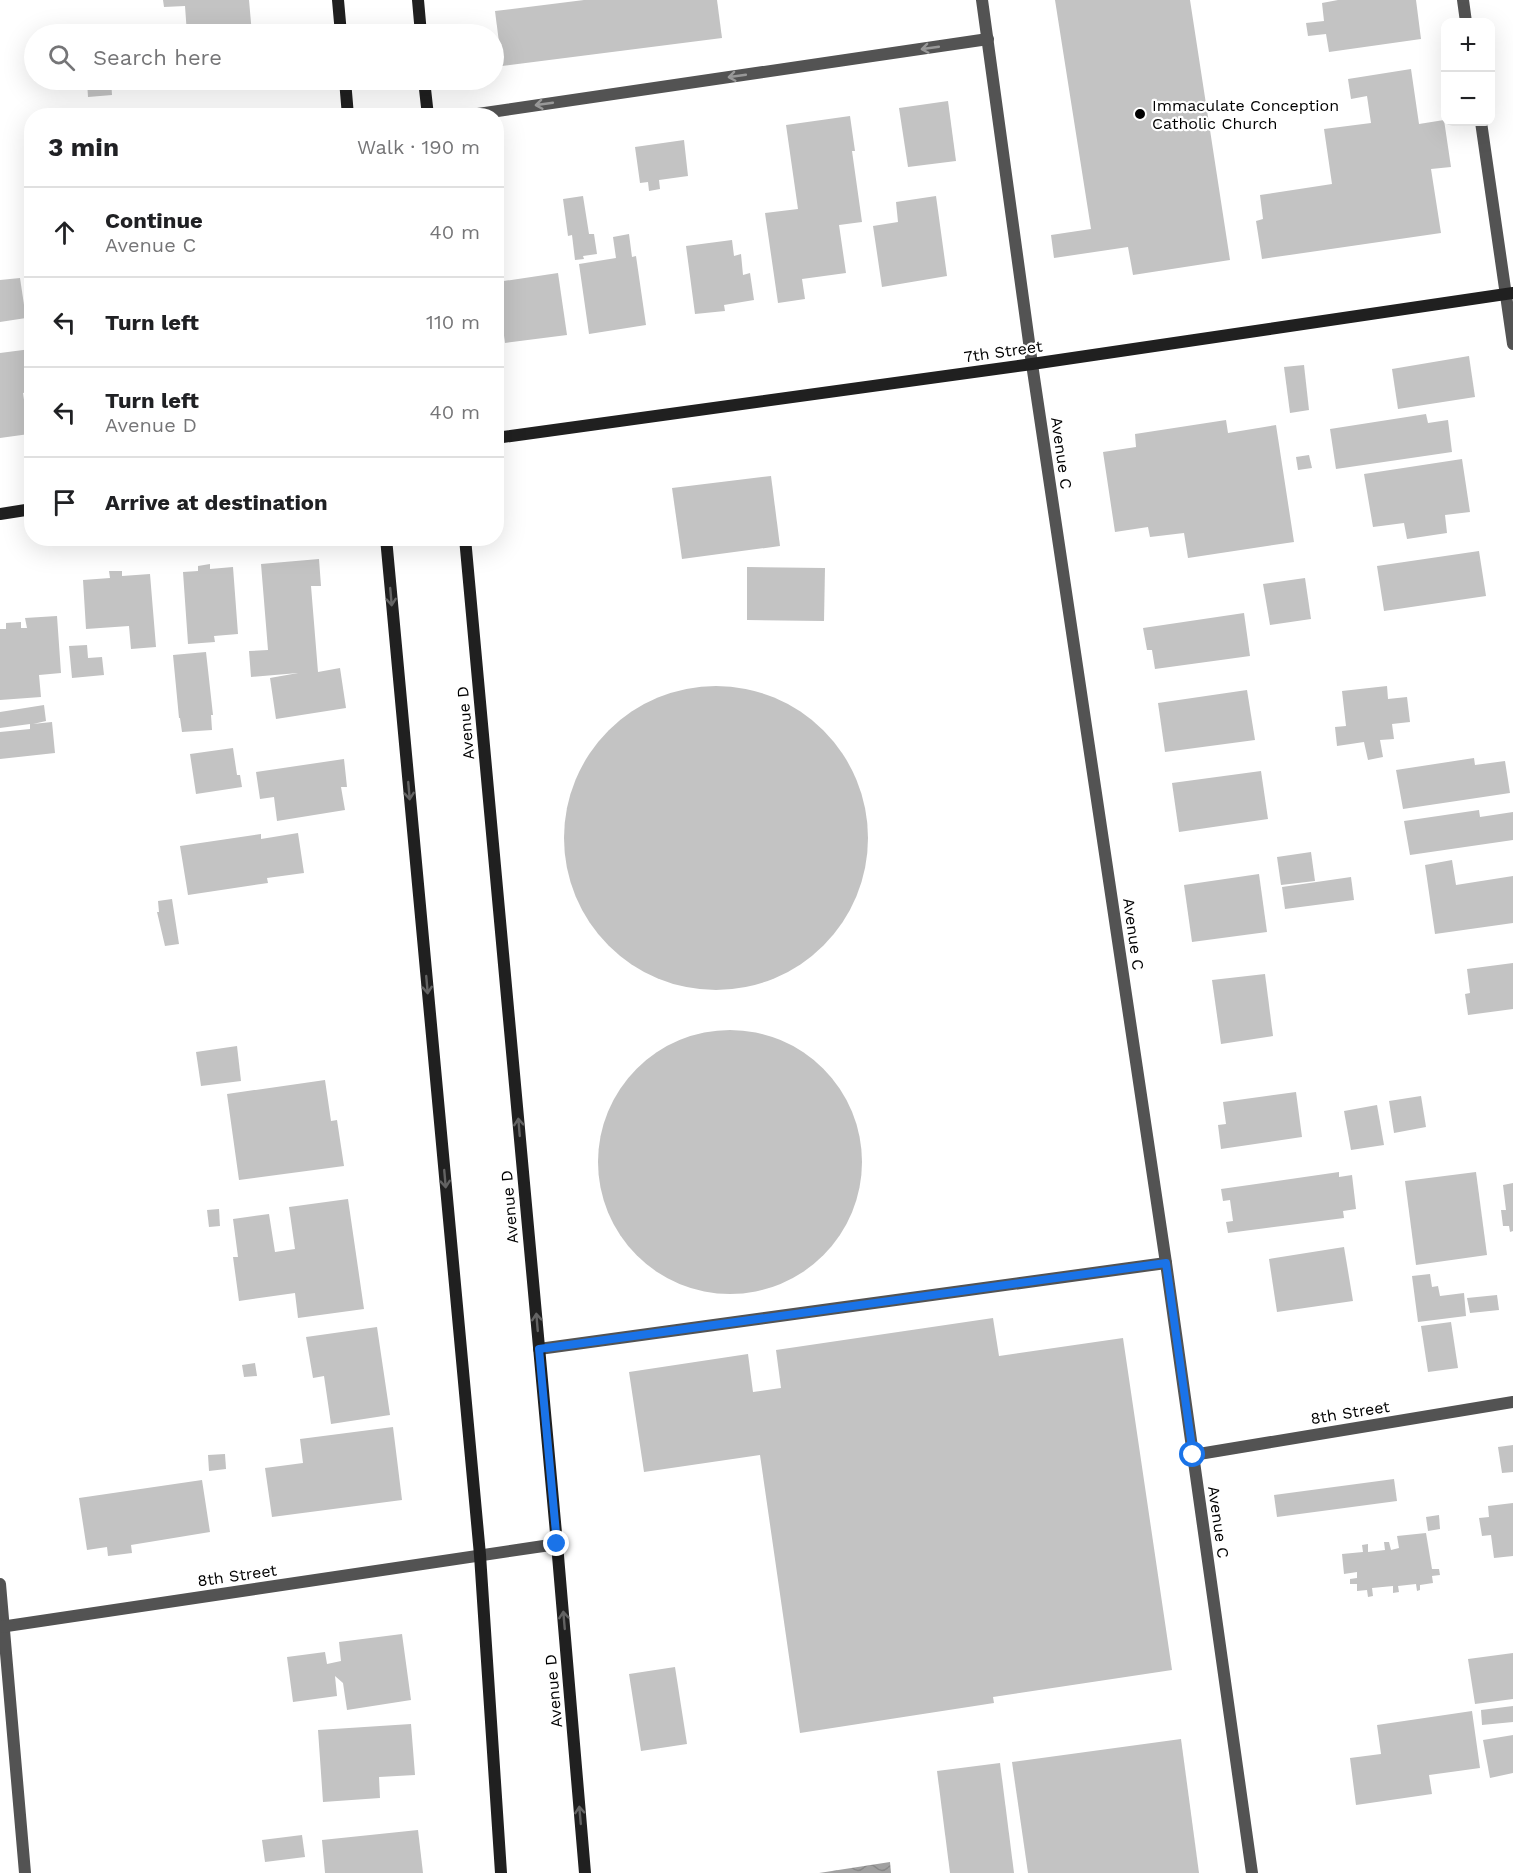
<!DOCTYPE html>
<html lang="en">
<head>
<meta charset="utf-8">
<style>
  body { margin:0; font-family:"Work Sans",sans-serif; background:#f2f2f2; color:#202124 }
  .controls { position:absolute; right:18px; top:18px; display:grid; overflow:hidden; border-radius:12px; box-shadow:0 6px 24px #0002 }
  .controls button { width:54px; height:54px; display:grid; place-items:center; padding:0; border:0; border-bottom:2px solid #e0e0e0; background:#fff; color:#202124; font:30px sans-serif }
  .stop { position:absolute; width:18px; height:18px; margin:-14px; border:4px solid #1a73e8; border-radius:50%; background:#fff }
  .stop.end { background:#1a73e8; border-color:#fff; box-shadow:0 2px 6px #0008 }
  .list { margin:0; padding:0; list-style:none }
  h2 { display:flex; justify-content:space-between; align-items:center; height:78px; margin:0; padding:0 24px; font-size:26px }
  h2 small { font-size:20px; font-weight:400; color:#757577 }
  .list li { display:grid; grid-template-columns:39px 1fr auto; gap:18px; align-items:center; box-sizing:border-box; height:90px; padding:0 24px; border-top:2px solid #e0e0e0 }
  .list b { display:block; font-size:22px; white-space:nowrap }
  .list p { margin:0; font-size:20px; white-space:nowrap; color:#757577 }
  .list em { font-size:20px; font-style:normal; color:#757577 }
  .icon { flex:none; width:33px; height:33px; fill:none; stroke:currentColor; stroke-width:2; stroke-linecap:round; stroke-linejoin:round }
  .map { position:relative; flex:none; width:1513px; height:1873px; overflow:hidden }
  .search { position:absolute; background:#fff; box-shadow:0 6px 24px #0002; left:24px; top:24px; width:480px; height:66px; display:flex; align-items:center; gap:15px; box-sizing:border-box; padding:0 21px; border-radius:33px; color:#757577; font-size:22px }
  .panel { position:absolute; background:#fff; box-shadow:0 6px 24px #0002; left:24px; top:108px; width:480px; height:438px; border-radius:24px }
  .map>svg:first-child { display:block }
  .water { fill:url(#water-waves) }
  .building { fill:#c3c3c3 }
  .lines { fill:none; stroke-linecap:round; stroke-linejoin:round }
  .lane { stroke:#535353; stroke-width:12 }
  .street { stroke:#535353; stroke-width:12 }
  .secondary { stroke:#202020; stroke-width:12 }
  .oneway { stroke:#989898 }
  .oneway2 { stroke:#636363 }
  .route { stroke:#1a73e8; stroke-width:8 }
  .poi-dot { fill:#000; stroke:#fff; stroke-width:2 }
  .labels { text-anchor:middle; stroke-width:4.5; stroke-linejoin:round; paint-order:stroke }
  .poi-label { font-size:16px; fill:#000; stroke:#fff; text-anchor:start }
  .street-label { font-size:16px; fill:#000; stroke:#fff }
</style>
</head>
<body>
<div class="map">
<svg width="1513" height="1873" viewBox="0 0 1513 1873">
  <defs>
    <pattern id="water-waves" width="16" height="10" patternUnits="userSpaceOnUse" patternTransform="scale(1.5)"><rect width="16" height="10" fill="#a1a1a1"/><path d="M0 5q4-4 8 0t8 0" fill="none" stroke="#898989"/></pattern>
  </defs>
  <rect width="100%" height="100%" fill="#fff"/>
  <!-- water -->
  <path class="water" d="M890 1862 891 1873H819Z"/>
  <!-- building -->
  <g class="building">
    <path d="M163 0H249L252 34H187L185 6 164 7Z"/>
    <path d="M584 0H717L722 38 502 66 495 11Z"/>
    <path d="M1055 0H1190L1230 260 1133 275 1128 247 1054 258 1051 235 1091 229Z"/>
    <path d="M1338 0H1416L1421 39 1329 52 1326 34 1308 36 1306 23 1324 21 1322 3Z"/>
    <path d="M1411 69 1419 124 1444 120 1451 167 1431 169 1441 233 1262 259 1256 221 1263 219 1260 195 1332 184 1324 129 1371 123 1367 96 1351 99 1348 79Z"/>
    <path d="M87 80H111L112 95 88 97Z"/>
    <path d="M948 101 956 161 908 167 899 108Z"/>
    <path d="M272 110V116H230V114Z"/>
    <path d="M850 116 855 151H852L862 222 839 225 846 273 802 279 805 299 778 303 765 213 798 209 786 125Z"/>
    <path d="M684 140 688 176 659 180 660 189 649 191 648 182 640 183 635 147Z"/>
    <path d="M583 196 589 234H594L597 254 583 256 584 259 575 260 572 235 568 236 563 199Z"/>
    <path d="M936 196 947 276 882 287 873 226 898 222 896 202Z"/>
    <path d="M629 234 632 257 636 256 646 325 589 334 579 264 616 258 613 237Z"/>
    <path d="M732 240 734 256 741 254 743 275 750 273 754 300 724 305 725 311 695 314 686 246Z"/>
    <path d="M558 273 567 335 505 343 497 282Z"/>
    <path d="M20 278 26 318 0 322V280Z"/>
    <path d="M31 349 32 391 23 393 29 434 0 438V353Z"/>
    <path d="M1469 356 1475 397 1398 409 1392 369Z"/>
    <path d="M1304 365 1309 410 1290 413 1284 367Z"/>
    <path d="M1426 414 1428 423 1448 420 1452 452 1336 469 1330 429Z"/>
    <path d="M1226 420 1228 433 1276 425 1294 542 1188 558 1184 533 1150 537 1148 527 1115 532 1103 452 1136 447 1135 434Z"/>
    <path d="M1309 455 1312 468 1298 470 1296 457Z"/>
    <path d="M1462 459 1470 512 1445 515 1447 533 1407 539 1404 523 1373 527 1364 474Z"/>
    <path d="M771 476 780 546 682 559 672 488Z"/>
    <path d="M1479 551 1486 596 1384 611 1377 566Z"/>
    <path d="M319 559 321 586H311L318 672 340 668 346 708 276 719 270 678 298 673 251 677 249 651 268 650 261 564Z"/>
    <path d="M210 564V569L233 567 238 634 214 636 215 642 188 644 183 572 198 571V566Z"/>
    <path d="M747 567 825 568 824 621 747 620Z"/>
    <path d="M109 571H122V576L150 574 156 647 131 649 129 626 86 629 83 580 110 578Z"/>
    <path d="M1305 578 1311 619 1270 625 1263 584Z"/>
    <path d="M1244 613 1250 656 1155 669 1152 650H1147L1143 628Z"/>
    <path d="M57 616 61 673 39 675 41 697 0 700V629H6V623L21 622V628H27L25 618Z"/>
    <path d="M87 645 88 658 102 657 104 675 72 678 69 646Z"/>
    <path d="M206 652 213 715H211L212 730 182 732 180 718H179L173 655Z"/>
    <circle cx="716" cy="838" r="152"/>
    <path d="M1387 686 1388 699 1407 697 1410 722 1392 724 1394 739 1380 740 1383 757 1368 760 1364 742 1337 746 1335 727 1346 726 1342 691Z"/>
    <path d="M1247 690 1255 740 1165 752 1158 703Z"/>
    <path d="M44 705 46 721 33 724 52 722 55 753 0 759V732L30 729V724L0 728V712Z"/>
    <path d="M233 748 237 775H240L242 787 196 794 190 754Z"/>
    <path d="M1474 758 1475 765 1505 761 1510 793 1403 809 1396 770Z"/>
    <path d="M344 759 347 787H341L345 810 277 821 274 797 260 799 256 772Z"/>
    <path d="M1261 771 1268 819 1179 832 1172 783Z"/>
    <path d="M1479 810 1480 817 1513 812V840L1410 855 1404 821Z"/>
    <path d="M298 833 304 873 267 878 268 883 188 895 180 846 261 834V839Z"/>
    <path d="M1311 852 1315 881 1281 885 1277 857Z"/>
    <path d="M1452 860 1456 885 1513 876V923L1435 934 1425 865Z"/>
    <path d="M1259 874 1267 932 1192 942 1184 885Z"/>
    <path d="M1351 877 1354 900 1285 909 1282 887Z"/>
    <path d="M172 899 179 944 165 946 157 912H159L158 901Z"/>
    <path d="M1513 963V1009L1468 1015 1465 994 1470 993 1467 969Z"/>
    <path d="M1265 974 1273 1036 1221 1044 1212 980Z"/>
    <circle cx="730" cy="1162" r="132"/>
    <path d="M237 1046 241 1081 201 1086 196 1052Z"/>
    <path d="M325 1080 331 1121 337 1120 344 1166 239 1180 227 1094Z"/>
    <path d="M1296 1092 1302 1137 1221 1149 1218 1125 1226 1124 1223 1102Z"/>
    <path d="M1421 1096 1426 1127 1394 1133 1389 1101Z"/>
    <path d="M1377 1105 1384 1145 1351 1150 1344 1111Z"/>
    <path d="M1339 1172V1177L1352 1175 1356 1209 1343 1211 1344 1218 1228 1233 1226 1222 1233 1221 1230 1200 1223 1201 1221 1189Z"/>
    <path d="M1476 1172 1487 1255 1416 1265 1405 1181Z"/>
    <path d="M1513 1183V1231L1510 1232 1509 1226H1503L1501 1210H1506L1503 1185Z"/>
    <path d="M348 1199 364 1309 298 1318 295 1293 239 1301 233 1257H238L233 1219 269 1214 275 1252 295 1249 289 1207Z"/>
    <path d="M219 1209 220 1226 209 1227 207 1210Z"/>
    <path d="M1344 1247 1353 1301 1277 1312 1269 1259Z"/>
    <path d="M1430 1274 1432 1287 1438 1286 1440 1296 1464 1293 1466 1316 1418 1322 1412 1276Z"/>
    <path d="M1497 1295 1499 1310 1470 1313 1467 1298Z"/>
    <path d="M993 1318 999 1356 1123 1338 1172 1670 993 1697 994 1703 800 1733 760 1455 644 1472 629 1372 748 1354 753 1392 781 1388 776 1350Z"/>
    <path d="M1451 1322 1458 1368 1428 1372 1421 1326Z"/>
    <path d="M377 1327 390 1415 331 1424 324 1376 313 1378 306 1337Z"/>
    <path d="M255 1363 257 1376 244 1377 242 1365Z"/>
    <path d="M393 1427 402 1500 272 1517 265 1468 303 1463 300 1439Z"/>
    <path d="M1513 1445V1472L1502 1473 1498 1447Z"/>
    <path d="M225 1454 226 1469 209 1471 208 1455Z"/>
    <path d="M1394 1479 1397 1501 1277 1517 1274 1495Z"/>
    <path d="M202 1480 210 1532 131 1545 132 1553 108 1556 107 1547 87 1550 79 1498Z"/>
    <path d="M1513 1503V1556L1494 1558 1491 1535 1482 1536 1479 1518 1489 1517 1488 1506Z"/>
    <path d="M1439 1515 1440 1529 1428 1531 1426 1517Z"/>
    <path d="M1426 1533 1432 1569H1439L1440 1575 1432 1576 1433 1583 1420 1585V1590L1417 1591 1416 1584 1398 1586 1399 1592 1393 1593V1586L1372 1588 1373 1596 1368 1597 1367 1590 1357 1591V1584H1350V1579L1357 1578V1572L1344 1574 1342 1554 1363 1552 1362 1545 1368 1544V1552L1385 1550 1384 1542H1389L1391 1550 1399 1548 1397 1536Z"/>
    <path d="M402 1634 411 1700 347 1710 343 1683 335 1676 337 1696 293 1702 287 1657 325 1652 327 1664 341 1661 339 1642Z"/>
    <path d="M1513 1653V1699L1475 1704 1468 1659Z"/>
    <path d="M675 1667 687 1744 641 1751 629 1674Z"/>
    <path d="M1513 1706V1722L1482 1725 1481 1710Z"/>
    <path d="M1472 1711 1480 1768 1429 1775 1432 1794 1356 1805 1350 1758 1381 1754 1377 1725Z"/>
    <path d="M411 1724 415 1775 379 1777 380 1798 323 1802 318 1730Z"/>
    <path d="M1513 1735V1773L1490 1778 1483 1740Z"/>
    <path d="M1181 1739 1199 1873H1028L1012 1762Z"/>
    <path d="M1000 1763 1014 1873H950L937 1771Z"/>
    <path d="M418 1830 423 1873H325L322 1840Z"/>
    <path d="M302 1835 305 1857 265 1862 262 1840Z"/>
  </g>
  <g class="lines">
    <!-- lane -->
    <path class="lane" d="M539 1349 1166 1263"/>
    <!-- street -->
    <g class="street">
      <path d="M982 0 1032 364 1166 1263 1252 1873"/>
      <path d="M1463 0 1466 22"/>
      <path d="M464 116 988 39"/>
      <path d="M1481 122 1513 344"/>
      <path d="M1193 1455 1513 1402"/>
      <path d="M0 1584 25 1873"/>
      <path d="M0 1627 557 1544"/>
    </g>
    <!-- secondary -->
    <g class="secondary">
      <path d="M338 0 341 34"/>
      <path d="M418 0 421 34"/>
      <path d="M345 80 348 116"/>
      <path d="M424 80 428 116"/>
      <path d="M496 438 1032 364 1513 293"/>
      <path d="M0 514 32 509"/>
      <path d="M386 538 480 1555 501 1873"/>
      <path d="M465 538 557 1544 585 1873"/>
    </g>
  </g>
  <!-- one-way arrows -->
  <defs><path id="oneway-shaft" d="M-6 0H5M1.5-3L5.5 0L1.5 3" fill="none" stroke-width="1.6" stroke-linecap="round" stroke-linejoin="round" transform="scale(1.5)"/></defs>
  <g class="oneway">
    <use href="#oneway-shaft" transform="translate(930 48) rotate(172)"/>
    <use href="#oneway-shaft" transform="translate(737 76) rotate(172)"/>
    <use href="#oneway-shaft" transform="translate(544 104) rotate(172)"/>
  </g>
  <g class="oneway2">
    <use href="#oneway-shaft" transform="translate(391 597) rotate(85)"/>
    <use href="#oneway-shaft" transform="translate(409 791) rotate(85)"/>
    <use href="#oneway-shaft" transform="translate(427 985) rotate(85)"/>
    <use href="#oneway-shaft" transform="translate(519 1127) rotate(-95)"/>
    <use href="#oneway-shaft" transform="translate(445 1179) rotate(85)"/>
    <use href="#oneway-shaft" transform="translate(537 1322) rotate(-95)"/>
    <use href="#oneway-shaft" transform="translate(564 1620) rotate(-95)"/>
    <use href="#oneway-shaft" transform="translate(580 1815) rotate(-95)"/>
  </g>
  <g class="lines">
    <!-- route -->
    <path class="route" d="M557 1544 539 1349 1166 1263 1193 1455"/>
  </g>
  <!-- markers -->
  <circle class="poi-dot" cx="1140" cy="114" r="6"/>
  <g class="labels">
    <!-- poi labels -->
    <g class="poi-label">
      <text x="1152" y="111">Immaculate Conception<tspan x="1152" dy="18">Catholic Church</tspan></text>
    </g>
    <!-- street labels -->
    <g class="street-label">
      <text transform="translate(1003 351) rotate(-8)" y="6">7th Street</text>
      <text transform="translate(1062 453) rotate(82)" y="6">Avenue C</text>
      <text transform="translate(465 723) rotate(-95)" y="6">Avenue D</text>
      <text transform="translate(1134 934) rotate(82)" y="6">Avenue C</text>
      <text transform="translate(509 1207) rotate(-95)" y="6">Avenue D</text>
      <text transform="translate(1350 1412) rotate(-9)" y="6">8th Street</text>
      <text transform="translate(1219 1522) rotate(82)" y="6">Avenue C</text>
      <text transform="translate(237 1575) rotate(-8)" y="6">8th Street</text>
      <text transform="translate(553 1691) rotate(-95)" y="6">Avenue D</text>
    </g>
  </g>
</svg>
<div class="controls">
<button>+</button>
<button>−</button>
</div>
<div class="stop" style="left:1193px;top:1455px"></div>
<div class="stop end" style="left:557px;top:1544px"></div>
<div class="search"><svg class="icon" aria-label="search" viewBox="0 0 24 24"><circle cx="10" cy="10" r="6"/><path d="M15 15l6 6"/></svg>Search here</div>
<section class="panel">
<h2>3 min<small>Walk · 190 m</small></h2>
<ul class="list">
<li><svg class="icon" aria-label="ahead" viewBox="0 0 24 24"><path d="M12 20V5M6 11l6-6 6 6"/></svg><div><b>Continue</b><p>Avenue C</p></div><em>40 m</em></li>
<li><svg class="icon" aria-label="left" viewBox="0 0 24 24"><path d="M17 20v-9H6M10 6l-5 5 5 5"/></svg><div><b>Turn left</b></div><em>110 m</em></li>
<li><svg class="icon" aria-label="left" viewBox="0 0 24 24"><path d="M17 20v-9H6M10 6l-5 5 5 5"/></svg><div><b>Turn left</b><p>Avenue D</p></div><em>40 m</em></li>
<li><svg class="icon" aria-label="arrive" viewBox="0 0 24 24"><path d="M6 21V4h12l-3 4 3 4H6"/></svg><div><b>Arrive at destination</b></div></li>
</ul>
</section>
</div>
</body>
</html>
